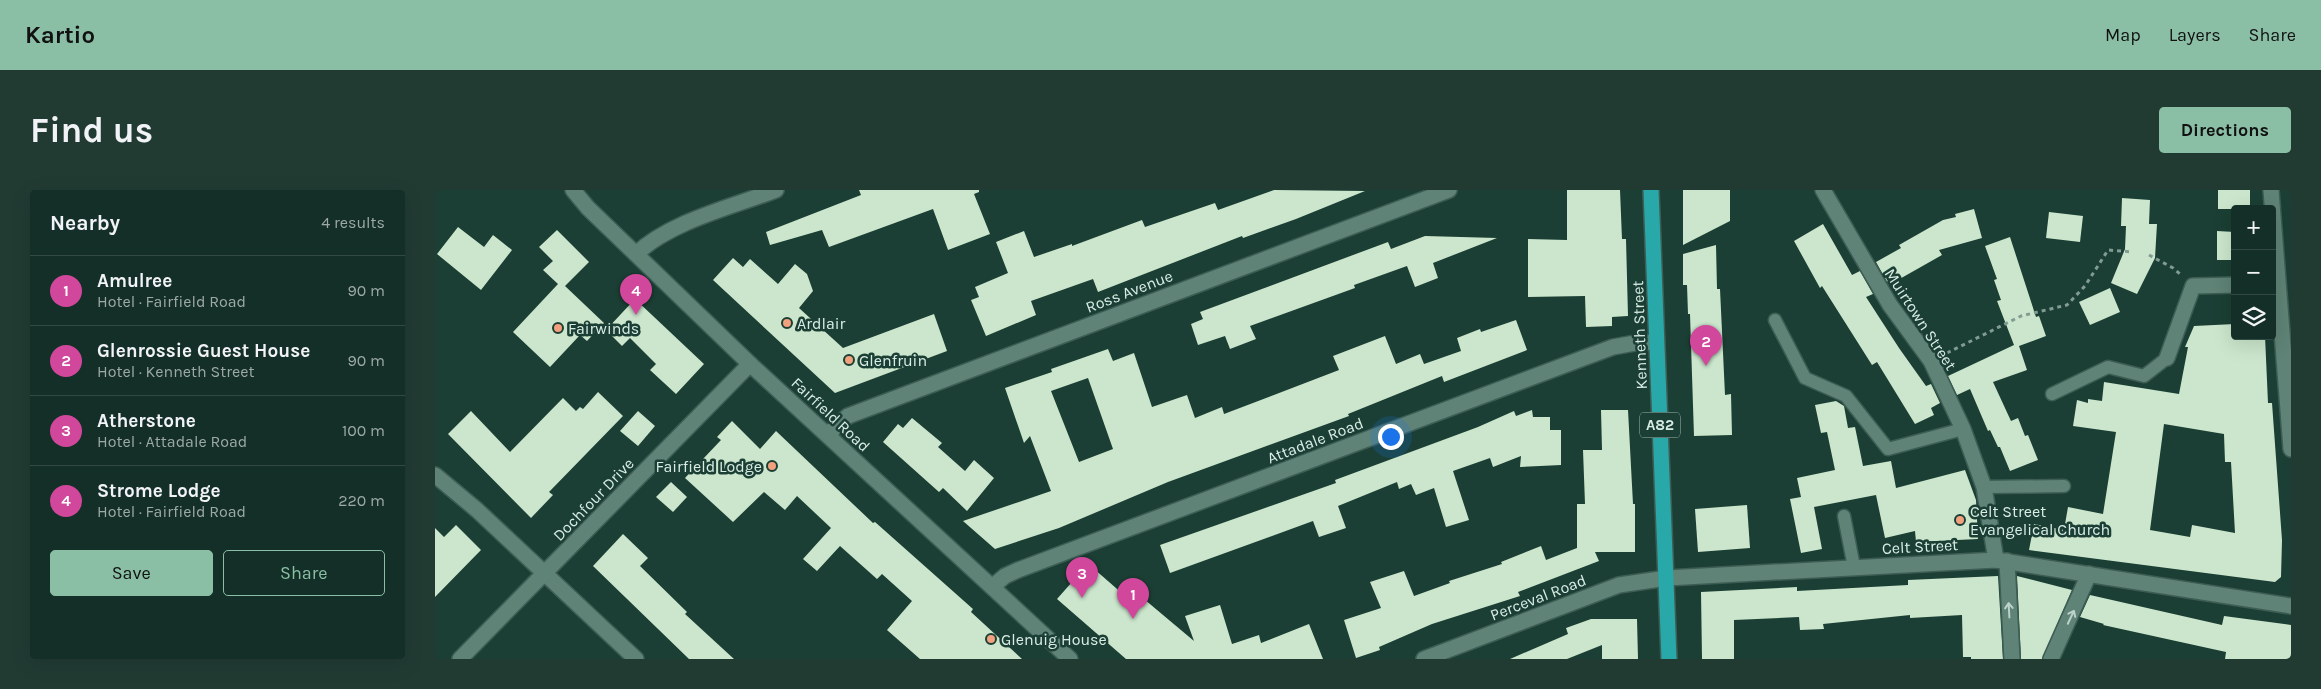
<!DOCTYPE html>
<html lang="en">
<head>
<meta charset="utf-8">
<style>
  body { margin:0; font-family:Karla,sans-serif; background:#213b33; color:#f1f3f6 }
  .controls { position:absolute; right:15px; top:15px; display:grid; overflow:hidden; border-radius:5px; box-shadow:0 5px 20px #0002 }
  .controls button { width:45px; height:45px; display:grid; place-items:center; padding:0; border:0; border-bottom:1px solid #334a44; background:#142f27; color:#f1f3f6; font:25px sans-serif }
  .you { position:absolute; left:955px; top:246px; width:18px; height:18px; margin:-12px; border:4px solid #fff; border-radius:50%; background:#1a73e8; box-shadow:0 0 0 8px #1a73e833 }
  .badge { display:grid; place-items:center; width:32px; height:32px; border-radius:50%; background:#8abfa5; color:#fff; font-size:16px; font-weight:700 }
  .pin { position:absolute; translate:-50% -41px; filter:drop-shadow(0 1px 2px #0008) }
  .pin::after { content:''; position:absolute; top:26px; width:18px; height:15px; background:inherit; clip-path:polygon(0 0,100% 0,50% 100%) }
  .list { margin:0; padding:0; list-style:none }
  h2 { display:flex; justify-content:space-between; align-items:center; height:65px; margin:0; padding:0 20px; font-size:21px }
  h2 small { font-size:16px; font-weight:400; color:#9da9a7 }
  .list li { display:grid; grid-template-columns:32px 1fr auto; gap:15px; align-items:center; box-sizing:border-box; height:70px; padding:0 20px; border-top:1px solid #334a44 }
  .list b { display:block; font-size:19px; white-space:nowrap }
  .list p { margin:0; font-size:16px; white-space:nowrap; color:#9da9a7 }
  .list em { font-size:16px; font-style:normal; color:#9da9a7 }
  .actions { display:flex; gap:10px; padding:15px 20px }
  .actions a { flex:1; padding:11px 0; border:1px solid #8abfa5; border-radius:5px; text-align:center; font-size:18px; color:#8abfa5 }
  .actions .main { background:#8abfa5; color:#111 }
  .icon { flex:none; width:28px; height:28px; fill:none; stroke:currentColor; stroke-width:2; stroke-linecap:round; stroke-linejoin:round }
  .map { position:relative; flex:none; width:1856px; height:469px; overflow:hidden; border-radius:5px }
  header { display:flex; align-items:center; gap:30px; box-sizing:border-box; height:70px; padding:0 25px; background:#8abfa5; color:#111 }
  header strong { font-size:24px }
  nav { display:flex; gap:28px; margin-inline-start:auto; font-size:18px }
  .intro { display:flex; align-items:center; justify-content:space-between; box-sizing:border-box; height:120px; padding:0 30px }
  h1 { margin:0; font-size:35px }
  .button { padding:12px 22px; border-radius:5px; background:#8abfa5; color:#111; font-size:18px; font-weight:700 }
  main { display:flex; gap:30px; padding:0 30px }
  aside { flex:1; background:#142f27; border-radius:5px; box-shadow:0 5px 20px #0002 }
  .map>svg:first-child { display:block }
  .building { fill:#cbe6cc; fill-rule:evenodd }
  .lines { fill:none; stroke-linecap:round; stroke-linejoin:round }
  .lane-casing { stroke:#3d5d54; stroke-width:15 }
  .street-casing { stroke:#3d5d54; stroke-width:18 }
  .highway-casing { stroke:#3d5d54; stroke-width:18 }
  .path { stroke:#819c93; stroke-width:3; stroke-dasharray:4 4; stroke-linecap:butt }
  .lane { stroke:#5f8376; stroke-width:12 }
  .street { stroke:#5f8376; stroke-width:15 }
  .highway { stroke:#28a8a9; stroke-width:15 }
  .oneway { stroke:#bad2c9 }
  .poi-dot { fill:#f1a17d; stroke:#1b3f34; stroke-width:2 }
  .labels { text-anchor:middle; stroke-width:5; stroke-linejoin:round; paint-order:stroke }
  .shield { fill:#1b3f34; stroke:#a0b9b0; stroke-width:1 }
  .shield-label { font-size:15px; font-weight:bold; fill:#d9ede5 }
  .street-label { font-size:16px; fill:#d9ede5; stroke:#1b3f34 }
  .poi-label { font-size:16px; fill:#d9ede5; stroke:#1b3f34; text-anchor:start }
</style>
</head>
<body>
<header>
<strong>Kartio</strong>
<nav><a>Map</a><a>Layers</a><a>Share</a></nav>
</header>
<div class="intro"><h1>Find us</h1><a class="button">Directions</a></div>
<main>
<aside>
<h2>Nearby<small>4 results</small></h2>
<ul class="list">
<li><span class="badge" style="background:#d1479c">1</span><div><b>Amulree</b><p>Hotel · Fairfield Road</p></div><em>90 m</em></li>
<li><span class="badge" style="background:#d1479c">2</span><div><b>Glenrossie Guest House</b><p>Hotel · Kenneth Street</p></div><em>90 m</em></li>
<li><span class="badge" style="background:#d1479c">3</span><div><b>Atherstone</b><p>Hotel · Attadale Road</p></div><em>100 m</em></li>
<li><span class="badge" style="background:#d1479c">4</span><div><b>Strome Lodge</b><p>Hotel · Fairfield Road</p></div><em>220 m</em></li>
</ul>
<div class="actions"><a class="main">Save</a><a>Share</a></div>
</aside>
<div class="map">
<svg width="1856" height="469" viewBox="0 0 1856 469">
  <rect width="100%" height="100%" fill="#1b3f34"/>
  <!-- building -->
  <g class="building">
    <path d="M424 0H544V2L539 4 555 44 513 60 498 19 394 57 387 40 335 55 331 42 426 5Z"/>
    <path d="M839 0 930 1 861 29 808 48 807 46 663 102 658 89 596 111 601 125 551 146 536 110 544 107 540 97 573 83 561 52 589 41 599 67 637 54V56L707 30 710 37 780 13 783 20Z"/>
    <path d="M1132 0H1185L1187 49H1191L1193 126 1177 127V136L1151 137 1150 106 1093 107V49L1132 50Z"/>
    <path d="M1248 0H1295V31L1248 55Z"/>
    <rect x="1783" y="0" width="32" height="19"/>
    <path d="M1687 8 1715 10 1714 34H1722L1720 68 1702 104 1676 93 1690 59 1691 36H1686Z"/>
    <path d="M1539 19 1547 48 1504 60 1507 65 1454 95 1441 72 1466 58 1464 55 1508 30 1521 27 1520 24Z"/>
    <path d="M1614 22 1648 26 1645 52 1611 48Z"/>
    <path d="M1388 34 1417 85 1425 81 1438 104 1431 107 1464 158 1491 196 1496 194 1505 213 1496 218 1499 225 1480 234 1442 172 1437 175 1387 96 1385 98 1359 51Z"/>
    <path d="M23 37 49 57 58 45 77 60 46 100 2 64Z"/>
    <path d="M122 40 154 72 130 96 169 133 152 151 145 145 115 177 78 142 123 94 108 80 118 71 104 57Z"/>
    <path d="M1782 41 1800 42V70H1782Z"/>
    <path d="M990 46 1062 48 998 73 1003 88 980 97 972 76 919 95 920 98 815 136 821 149 795 159 790 146 763 155 756 134 768 129 765 122 953 52 956 59Z"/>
    <path d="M1575 47 1601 127 1604 126 1611 146 1584 156 1592 180 1558 192 1576 231 1583 228 1590 246 1593 245 1603 270 1575 281 1565 257H1563L1555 240 1553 241 1535 199 1522 205 1513 186 1579 155 1562 111 1566 110 1559 90 1562 89 1550 56Z"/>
    <path d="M1281 55 1282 99H1285L1290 205 1296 204 1297 245 1259 246 1255 124H1253L1252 95H1248V64Z"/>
    <path d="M298 68 308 77 315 69 343 94 360 74 372 84 378 101 364 118 408 158 499 124 512 161 400 203 278 90Z"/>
    <path d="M1675 98 1685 122 1655 135 1644 112Z"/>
    <path d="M200 109 269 174 241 204 215 180 221 174 195 148 187 156 171 140Z"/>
    <path d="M1081 130 1092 160 1009 192 1007 186 913 224 914 226 733 292 624 338 560 359 528 331 616 301 595 246 589 253 570 198 617 182 616 179 673 159 678 171 699 163 717 217 752 205 760 228 787 217 789 224 904 180 898 166 950 146 961 174 985 164 989 174 1026 161 1022 148 1045 139 1046 142ZM653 188 678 259 644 272 616 201Z"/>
    <path d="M1800 134V146H1830L1833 213H1837L1847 350 1846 387 1840 392 1594 360 1599 334 1629 340 1633 317 1668 324 1681 242 1638 236 1642 210 1653 213V209L1667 211 1669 192 1744 204 1753 157H1750L1759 136ZM1729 234 1789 244 1790 272H1796L1800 343 1757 335 1755 347 1715 340Z"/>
    <path d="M163 202 188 226 114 302 118 305 96 328 13 244 36 221 75 262 128 208 141 221 145 217 148 219Z"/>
    <path d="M1401 211 1409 216 1413 238 1420 237 1428 276 1456 271 1461 298 1530 280 1541 310 1543 349 1481 352 1480 341 1450 348 1441 305 1379 317 1387 359 1366 363 1355 309 1366 307 1362 288 1400 280 1392 242 1386 243 1380 215Z"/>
    <path d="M1097 220 1098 227H1115V240H1126V275L1085 277 1086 266 1058 277 1055 268 1018 281 1034 330 1011 337 999 298 981 305 976 294 964 299 962 292 903 316 911 338 884 347 878 331 735 383 725 355 901 293 900 290 1043 237 1079 221 1081 226Z"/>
    <path d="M1166 220H1193L1198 314H1200V362H1160L1164 371 1083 402 1085 406 997 434 944 457 945 460 921 468 909 430 946 418 935 392 969 381 979 406 1015 393 1014 391 1067 374 1066 372 1106 356 1111 370 1142 358V314H1150L1148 260H1167Z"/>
    <path d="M203 221 220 236 203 256 185 241Z"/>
    <path d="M477 228 507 253 503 257 530 281 539 270 559 288 532 321 508 298 504 302 448 252 463 234 468 238Z"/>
    <path d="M297 231 325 259 341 241 438 333 440 332 538 419 536 422 587 469H485L452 440 477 411 447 384 442 389 405 356 382 381 368 369 396 338 362 306 350 320 329 302 298 332 250 288 286 250 282 247Z"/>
    <path d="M236 292 252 307 238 322 221 307Z"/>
    <path d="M1312 315 1315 358 1263 362 1260 319Z"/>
    <path d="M21 335 46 360 0 407V338L9 347Z"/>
    <path d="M188 344 213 368 205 376 252 422 250 424 299 469H254L158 376Z"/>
    <path d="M658 378 697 412 703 404 759 451 750 426 785 415 797 454 824 445 826 453 874 434 888 469H691L622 409 645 383 650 387Z"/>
    <path d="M1563 386 1568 469H1536V467H1528L1527 425 1475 428V425L1388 434 1389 439 1365 440 1364 427 1299 430V469H1267L1266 402 1362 397V401L1473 395V390Z"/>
    <path d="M1582 386 1637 400 1607 469H1586Z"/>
    <path d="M1655 405 1787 435 1789 426 1856 435V469H1790L1791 462 1668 435 1669 434 1645 427Z"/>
    <path d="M1156 429H1202L1203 469H1167V455L1132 469H1075L1133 444 1131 438Z"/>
  </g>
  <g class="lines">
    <defs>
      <g id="lane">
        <path d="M1340 130 1370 188 1411 206 1453 259 1528 239"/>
        <path d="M1617 204 1673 177 1709 186 1732 168"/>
        <path d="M1549 297 1629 296"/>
        <path d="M1409 326 1419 377"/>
      </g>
      <g id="street">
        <path d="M138 0 153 18 315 174 635 469"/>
        <path d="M1388 0 1455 115 1496 171 1528 239 1549 297 1561 370"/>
        <path d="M1836 0 1856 259"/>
        <path d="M201 64C236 31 297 17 341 0"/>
        <path d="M1732 168 1758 96 1800 95"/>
        <path d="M393 244 413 226 1014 0"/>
        <path d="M0 285 42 320 201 469"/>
        <path d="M1572 371 1577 469"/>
        <path d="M557 397 570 386 583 380 1178 157 1200 153 1221 152"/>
        <path d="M25 469 315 174"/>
        <path d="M989 469 1184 395 1232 388 1561 370 1856 416"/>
        <path d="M1616 469 1654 384"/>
      </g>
      <path id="highway" d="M1216 0 1234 469"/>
    </defs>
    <!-- lane casing -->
    <use href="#lane" class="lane-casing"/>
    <!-- street casing -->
    <use href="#street" class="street-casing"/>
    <!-- highway casing -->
    <use href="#highway" class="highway-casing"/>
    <!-- path -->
    <g class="path">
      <path d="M1714 65 1738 78 1745 84"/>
      <path d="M1512 163 1586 126 1632 115 1650 96 1673 60 1698 62"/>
    </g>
    <!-- lane -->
    <use href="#lane" class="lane"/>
    <!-- street -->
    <use href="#street" class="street"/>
    <!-- highway -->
    <use href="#highway" class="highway"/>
  </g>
  <!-- one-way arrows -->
  <defs><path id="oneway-shaft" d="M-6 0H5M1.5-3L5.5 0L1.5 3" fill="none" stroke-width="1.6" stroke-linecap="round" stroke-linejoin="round" transform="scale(1.25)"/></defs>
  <g class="oneway">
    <use href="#oneway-shaft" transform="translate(1574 420) rotate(-93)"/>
    <use href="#oneway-shaft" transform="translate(1636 427) rotate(-65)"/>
  </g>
  <!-- markers -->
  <g class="poi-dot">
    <circle cx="352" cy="133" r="5"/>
    <circle cx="123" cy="138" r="5"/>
    <circle cx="414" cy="170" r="5"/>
    <circle cx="337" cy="276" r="5"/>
    <circle cx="1525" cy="330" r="5"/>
    <circle cx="556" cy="449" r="5"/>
  </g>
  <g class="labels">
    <!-- shield labels -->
    <rect class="shield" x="1205" y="222.5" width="40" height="25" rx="4"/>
    <g class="shield-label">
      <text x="1225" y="240">A82</text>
    </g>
    <!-- street labels -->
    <g class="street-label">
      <text transform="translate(694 101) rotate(-21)" y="6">Ross Avenue</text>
      <text transform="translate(1486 129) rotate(57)" y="6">Muirtown Street</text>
      <text transform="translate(1204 145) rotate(-92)" y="6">Kenneth Street</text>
      <text transform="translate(396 224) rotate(43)" y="6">Fairfield Road</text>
      <text transform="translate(880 250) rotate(-21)" y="6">Attadale Road</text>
      <text transform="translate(158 309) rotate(-46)" y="6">Dochfour Drive</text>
      <text transform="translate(1485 356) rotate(-3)" y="6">Celt Street</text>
      <text transform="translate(1103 407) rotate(-21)" y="6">Perceval Road</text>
    </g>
    <!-- poi labels -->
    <g class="poi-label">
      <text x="362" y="139">Ardlair</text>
      <text x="133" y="144">Fairwinds</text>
      <text x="424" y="176">Glenfruin</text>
      <text x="327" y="282" text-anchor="end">Fairfield Lodge</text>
      <text x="1535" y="327">Celt Street<tspan x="1535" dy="18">Evangelical Church</tspan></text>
      <text x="566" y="455">Glenuig House</text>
    </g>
  </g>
</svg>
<div class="controls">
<button>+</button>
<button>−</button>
<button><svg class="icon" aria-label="layers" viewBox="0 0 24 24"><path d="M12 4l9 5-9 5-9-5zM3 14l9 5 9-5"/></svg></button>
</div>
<div class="you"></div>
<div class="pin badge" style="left:698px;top:429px;background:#d1479c">1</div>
<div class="pin badge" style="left:1271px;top:176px;background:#d1479c">2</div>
<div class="pin badge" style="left:647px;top:408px;background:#d1479c">3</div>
<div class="pin badge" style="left:201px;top:125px;background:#d1479c">4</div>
</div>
</main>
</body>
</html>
